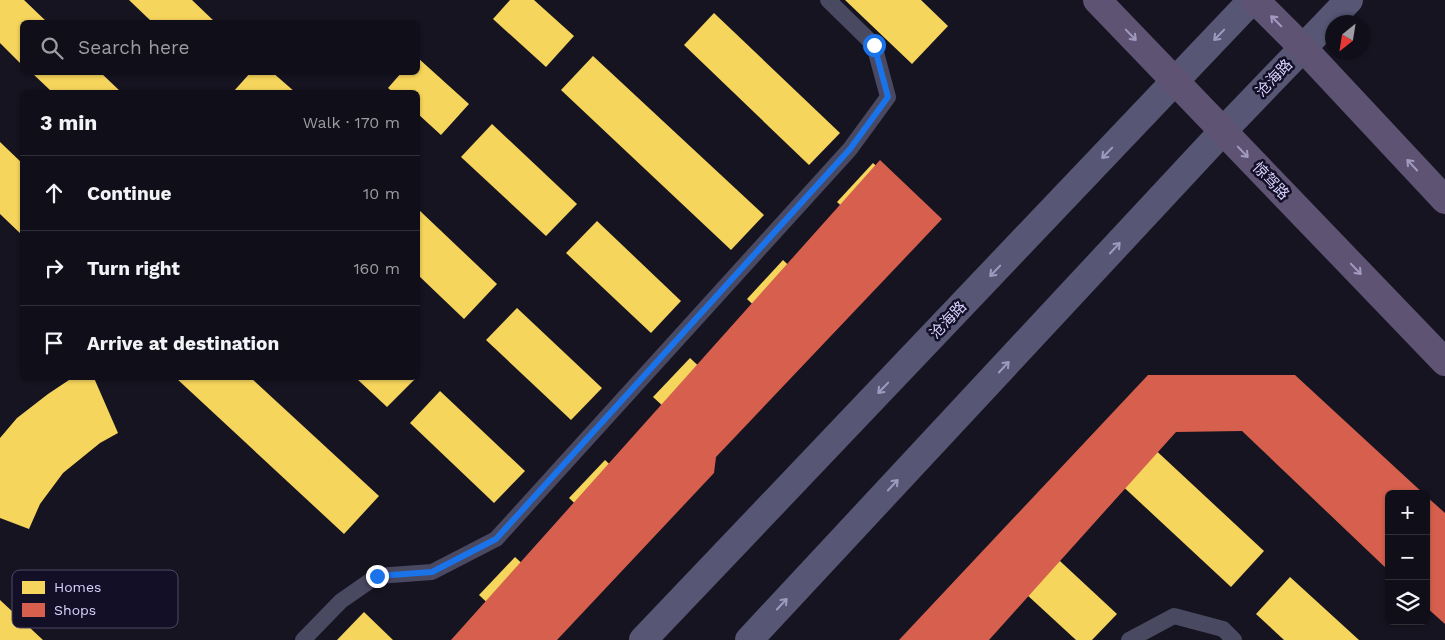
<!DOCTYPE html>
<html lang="en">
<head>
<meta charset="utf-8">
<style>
  body { margin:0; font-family:"Work Sans","Noto Sans SC",sans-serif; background:#1e1d26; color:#f1f3f6 }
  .controls { position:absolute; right:15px; bottom:15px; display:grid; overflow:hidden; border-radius:8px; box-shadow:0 1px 4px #0004 }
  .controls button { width:45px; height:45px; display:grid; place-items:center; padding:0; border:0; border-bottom:1px solid #302f38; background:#100f19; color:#f1f3f6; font:25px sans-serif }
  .compass { position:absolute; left:1325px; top:15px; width:45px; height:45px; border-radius:50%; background:#100f19; box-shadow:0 1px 4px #0004; rotate:210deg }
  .stop { position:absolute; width:15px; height:15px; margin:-11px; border:4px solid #1a73e8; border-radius:50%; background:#fff }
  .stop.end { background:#1a73e8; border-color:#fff; box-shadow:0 1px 5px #0008 }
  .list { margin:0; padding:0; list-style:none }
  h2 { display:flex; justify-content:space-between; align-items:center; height:65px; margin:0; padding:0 20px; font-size:21px }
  h2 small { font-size:16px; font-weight:400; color:#9c9ca2 }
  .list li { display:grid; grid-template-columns:32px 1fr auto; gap:15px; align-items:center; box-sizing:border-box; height:75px; padding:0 20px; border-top:1px solid #302f38 }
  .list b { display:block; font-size:19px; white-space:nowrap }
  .list em { font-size:16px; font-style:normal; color:#9c9ca2 }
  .icon { flex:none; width:28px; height:28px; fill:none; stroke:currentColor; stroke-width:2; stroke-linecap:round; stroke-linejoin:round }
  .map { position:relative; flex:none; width:1445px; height:640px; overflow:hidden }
  .search { position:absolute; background:#100f19; box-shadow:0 1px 4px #0004; left:20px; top:20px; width:400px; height:55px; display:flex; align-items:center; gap:12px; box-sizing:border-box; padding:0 18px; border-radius:8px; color:#9c9ca2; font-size:19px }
  .panel { position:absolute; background:#100f19; box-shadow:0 1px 4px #0004; left:20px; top:90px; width:400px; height:290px; border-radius:8px }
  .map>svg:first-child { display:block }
  .homes { fill:#f6d55c }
  .shops { fill:#d6604d }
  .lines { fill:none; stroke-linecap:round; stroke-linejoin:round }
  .service { stroke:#4a4962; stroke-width:16 }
  .secondary { stroke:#575674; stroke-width:28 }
  .primary { stroke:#5e5373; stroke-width:28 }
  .oneway { stroke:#a29ac0 }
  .oneway2 { stroke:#9e9bc0 }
  .route { stroke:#1a73e8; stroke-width:6 }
  .labels { text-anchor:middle; stroke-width:5; stroke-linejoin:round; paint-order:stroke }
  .street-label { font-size:15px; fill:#d9d4ff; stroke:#130f26 }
  .key { fill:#130f26; stroke:#4e4a67; stroke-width:1 }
  .key-label { font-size:14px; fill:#d9d4ff }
</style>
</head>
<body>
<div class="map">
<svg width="1445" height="640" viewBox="0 0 1445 640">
  <rect width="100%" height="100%" fill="#161421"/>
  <!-- homes -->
  <g class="homes">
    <path d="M0 0H24L47 22H22V65L0 43Z"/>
    <path d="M129 0H192L215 22H152Z"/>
    <path d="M510 0H534L574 36 546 67 493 19Z"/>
    <path d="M845 0H921L948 26 912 64Z"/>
    <path d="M714 13 840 133 809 165 684 45Z"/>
    <path d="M593 56 764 215 731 250 561 90Z"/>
    <path d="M418 58 469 104 441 135 418 114V92H393L388 88 402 72H418Z"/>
    <path d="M31 72H100L121 92H52Z"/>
    <path d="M251 72H272L295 92H233Z"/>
    <path d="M492 124 577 204 546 236 461 157Z"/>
    <path d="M0 142 22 163V235L0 214Z"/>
    <path d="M873 163 934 219 898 258 837 202Z"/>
    <path d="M418 209 497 284 464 319 418 275Z"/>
    <path d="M597 221 681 301 651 333 566 253Z"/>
    <path d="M783 260 844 317 808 356 747 299Z"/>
    <path d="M517 308 602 388 571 420 486 340Z"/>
    <path d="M690 358 751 415 714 453 653 397Z"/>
    <path d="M72 378H94L118 433 100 443 63 473 40 504 29 529 0 518V438L17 418 48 394Z"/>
    <path d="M176 378H251L379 496 344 534Z"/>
    <path d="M356 378H416L387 407Z"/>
    <path d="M1291 382 1382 466 1385 463 1418 494H1389V534L1353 501 1350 505 1257 419Z"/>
    <path d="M440 391 525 471 494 503 410 423Z"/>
    <path d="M1120 417 1264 551 1231 587 1087 453Z"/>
    <path d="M605 460 666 517 630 555 569 498Z"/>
    <path d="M1426 502 1445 519V586L1426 569Z"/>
    <path d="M1019 523 1117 614 1092 640H1076L987 558Z"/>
    <path d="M515 557 576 613 552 640H527L479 595Z"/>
    <path d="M1290 577 1359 640H1284L1256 614Z"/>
    <path d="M0 600 43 640H0Z"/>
    <path d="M364 612 393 640H337Z"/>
    <path d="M915 631 925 640H908Z"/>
  </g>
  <!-- shops -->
  <g class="shops">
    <path d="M880 160 942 219 716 457 714 473 557 640H451Z"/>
    <path d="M1148 375H1295L1424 494H1389V571L1242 431 1176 432 989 640H899Z"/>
    <path d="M1426 496 1445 513V624L1426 607Z"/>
  </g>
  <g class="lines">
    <!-- service -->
    <g class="service">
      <path d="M303 640 341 601 377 576 432 572 496 539 850 149 888 97 874 45 828 0"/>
      <path d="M1129 640 1174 616 1223 629 1234 640"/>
    </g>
    <!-- secondary -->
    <g class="secondary">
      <path d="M643 640 1252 0"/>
      <path d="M749 640 1223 131 1349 0"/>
    </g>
    <!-- primary -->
    <g class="primary">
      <path d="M1097 0 1445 362"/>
      <path d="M1255 0 1303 48 1445 200"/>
    </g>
  </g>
  <!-- one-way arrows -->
  <defs><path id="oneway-shaft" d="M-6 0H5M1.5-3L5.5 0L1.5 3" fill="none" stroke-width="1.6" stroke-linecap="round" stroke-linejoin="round" transform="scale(1.25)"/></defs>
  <g class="oneway">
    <use href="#oneway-shaft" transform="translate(1276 21) rotate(-135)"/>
    <use href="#oneway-shaft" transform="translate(1131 35) rotate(46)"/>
    <use href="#oneway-shaft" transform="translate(1243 152) rotate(46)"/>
    <use href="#oneway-shaft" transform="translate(1412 165) rotate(-133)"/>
    <use href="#oneway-shaft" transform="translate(1356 269) rotate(46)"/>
  </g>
  <g class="oneway2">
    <use href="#oneway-shaft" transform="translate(1219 35) rotate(134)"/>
    <use href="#oneway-shaft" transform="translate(1107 153) rotate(134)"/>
    <use href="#oneway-shaft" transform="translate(1115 248) rotate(-47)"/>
    <use href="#oneway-shaft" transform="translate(995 271) rotate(134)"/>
    <use href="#oneway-shaft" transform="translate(1004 367) rotate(-47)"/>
    <use href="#oneway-shaft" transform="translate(883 388) rotate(134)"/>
    <use href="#oneway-shaft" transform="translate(893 485) rotate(-47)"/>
    <use href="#oneway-shaft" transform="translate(782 604) rotate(-47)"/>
  </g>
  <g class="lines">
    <!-- route -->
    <path class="route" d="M377 576 432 572 496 539 850 149 888 97 874 45"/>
  </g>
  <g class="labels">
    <!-- street labels -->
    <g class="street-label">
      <text transform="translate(1274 78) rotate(-46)" y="5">沧海路</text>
      <text transform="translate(1271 181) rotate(46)" y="5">惊驾路</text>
      <text transform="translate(948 320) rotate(-46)" y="5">沧海路</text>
    </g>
  </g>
  <!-- legend -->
  <rect x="12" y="570" width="166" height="58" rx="8" class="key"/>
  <rect x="22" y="581" width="23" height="13" fill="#f6d55c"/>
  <rect x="22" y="603" width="23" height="14" fill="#d6604d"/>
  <g class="key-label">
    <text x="54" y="592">Homes</text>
    <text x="54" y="615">Shops</text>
  </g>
</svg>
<div class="controls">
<button>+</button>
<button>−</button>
<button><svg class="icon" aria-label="layers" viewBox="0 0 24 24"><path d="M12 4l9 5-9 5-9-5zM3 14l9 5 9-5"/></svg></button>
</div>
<svg class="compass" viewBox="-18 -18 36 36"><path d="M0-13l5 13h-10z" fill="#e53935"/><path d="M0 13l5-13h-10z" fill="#9c9ca2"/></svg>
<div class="stop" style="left:874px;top:45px"></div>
<div class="stop end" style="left:377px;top:576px"></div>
<div class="search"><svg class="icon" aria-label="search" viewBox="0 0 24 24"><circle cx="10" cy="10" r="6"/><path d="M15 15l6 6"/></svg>Search here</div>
<section class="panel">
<h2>3 min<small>Walk · 170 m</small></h2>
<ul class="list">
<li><svg class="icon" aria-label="ahead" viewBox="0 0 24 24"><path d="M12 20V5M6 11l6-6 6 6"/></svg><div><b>Continue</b></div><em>10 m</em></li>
<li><svg class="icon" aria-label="right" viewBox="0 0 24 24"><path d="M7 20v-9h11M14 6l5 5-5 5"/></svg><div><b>Turn right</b></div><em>160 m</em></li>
<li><svg class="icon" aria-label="arrive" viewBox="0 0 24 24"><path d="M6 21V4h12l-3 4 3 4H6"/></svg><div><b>Arrive at destination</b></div></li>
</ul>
</section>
</div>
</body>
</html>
